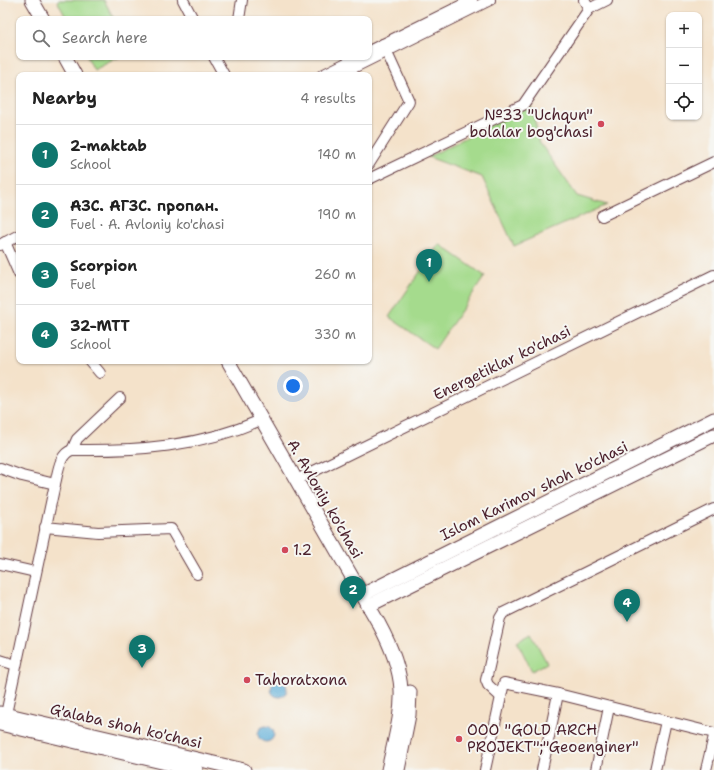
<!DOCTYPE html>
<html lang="en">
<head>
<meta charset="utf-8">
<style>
  body { margin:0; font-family:"Shantell Sans",sans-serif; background:#f2f2f2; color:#222 }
  .controls { position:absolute; right:12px; top:12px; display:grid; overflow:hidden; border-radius:8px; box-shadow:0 1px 3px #0004 }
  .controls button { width:36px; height:36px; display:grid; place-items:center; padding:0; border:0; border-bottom:1px solid #e0e0e0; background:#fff; color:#222; font:20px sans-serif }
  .you { position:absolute; left:293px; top:386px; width:14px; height:14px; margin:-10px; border:3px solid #fff; border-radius:50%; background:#1a73e8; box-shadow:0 0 0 6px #1a73e833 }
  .badge { display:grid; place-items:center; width:26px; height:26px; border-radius:50%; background:#0f766e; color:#fff; font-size:13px; font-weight:700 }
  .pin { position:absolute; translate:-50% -33px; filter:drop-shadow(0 1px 2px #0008) }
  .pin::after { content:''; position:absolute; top:21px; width:14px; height:12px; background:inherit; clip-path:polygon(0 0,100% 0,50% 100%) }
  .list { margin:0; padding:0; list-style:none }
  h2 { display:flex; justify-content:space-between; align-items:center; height:52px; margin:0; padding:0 16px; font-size:17px }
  h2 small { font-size:13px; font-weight:400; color:#767676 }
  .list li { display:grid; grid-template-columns:26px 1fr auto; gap:12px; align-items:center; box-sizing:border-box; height:60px; padding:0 16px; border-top:1px solid #e0e0e0 }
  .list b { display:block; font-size:15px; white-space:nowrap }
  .list p { margin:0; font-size:13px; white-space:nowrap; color:#767676 }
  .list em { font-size:13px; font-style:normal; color:#767676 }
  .icon { flex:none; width:22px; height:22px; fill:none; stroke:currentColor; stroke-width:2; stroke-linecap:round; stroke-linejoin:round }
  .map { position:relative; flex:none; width:714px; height:770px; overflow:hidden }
  .search { position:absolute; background:#fff; box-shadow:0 1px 3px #0004; left:16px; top:16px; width:356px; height:44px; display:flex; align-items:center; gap:10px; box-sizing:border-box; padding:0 14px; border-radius:8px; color:#767676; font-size:15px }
  .panel { position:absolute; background:#fff; box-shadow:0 1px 3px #0004; left:16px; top:72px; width:356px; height:292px; border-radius:8px }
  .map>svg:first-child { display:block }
  .green { fill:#a5db8d; stroke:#787d5c }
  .water { fill:#5fafd9; stroke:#546782 }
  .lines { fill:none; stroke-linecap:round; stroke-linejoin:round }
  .minor-casing { stroke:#643c43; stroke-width:12 }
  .major-casing { stroke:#643c43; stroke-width:15 }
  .minor { stroke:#fff; stroke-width:10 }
  .major { stroke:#fff; stroke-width:13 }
  .poi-dot { fill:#d1495b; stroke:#f6f6f2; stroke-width:1.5 }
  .labels { text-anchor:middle; stroke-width:4; stroke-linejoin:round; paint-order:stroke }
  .poi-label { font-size:15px; fill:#4a1f2b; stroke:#f6f6f2; text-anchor:start }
  .street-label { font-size:15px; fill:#4a1f2b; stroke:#f6f6f2 }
</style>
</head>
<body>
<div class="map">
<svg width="714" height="770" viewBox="0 0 714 770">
  <rect width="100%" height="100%" fill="#f6f6f2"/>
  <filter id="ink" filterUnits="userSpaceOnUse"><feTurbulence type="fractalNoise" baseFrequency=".025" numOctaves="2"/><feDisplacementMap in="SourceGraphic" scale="8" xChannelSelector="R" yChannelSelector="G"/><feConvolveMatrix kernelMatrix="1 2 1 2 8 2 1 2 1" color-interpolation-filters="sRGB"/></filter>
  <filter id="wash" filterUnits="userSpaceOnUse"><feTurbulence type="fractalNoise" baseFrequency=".012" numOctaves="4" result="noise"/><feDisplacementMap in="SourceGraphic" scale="16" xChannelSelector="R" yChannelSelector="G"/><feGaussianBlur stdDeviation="0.9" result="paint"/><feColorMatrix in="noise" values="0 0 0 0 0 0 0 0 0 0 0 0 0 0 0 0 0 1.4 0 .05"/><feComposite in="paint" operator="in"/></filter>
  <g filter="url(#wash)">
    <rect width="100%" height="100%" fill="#f4e2ca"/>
    <!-- green -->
    <g class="green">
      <path d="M59 0H104L114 19H67L57 1Z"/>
      <path d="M87 57H119L94 70Z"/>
      <path d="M531 104 540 143 577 196 607 205 514 246 482 177 428 157Z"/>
      <path d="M439 244 485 276 435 349 389 317Z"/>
      <path d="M531 633 547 663 532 671 517 641Z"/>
    </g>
    <!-- water -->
    <g class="water">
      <circle cx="279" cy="689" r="8"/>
      <circle cx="266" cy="734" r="8"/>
    </g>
  </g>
  <g filter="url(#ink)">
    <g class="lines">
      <defs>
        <g id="minor">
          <path d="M183 0 193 19"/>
          <path d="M584 0 589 9 607 0"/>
          <path d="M239 19 242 0"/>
          <path d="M369 51 472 0"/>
          <path d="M214 57 224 75"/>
          <path d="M322 75 358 57"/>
          <path d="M339 75 490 0"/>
          <path d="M369 164 409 101 383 44"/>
          <path d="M369 179 523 105 589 9"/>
          <path d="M602 216 714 162"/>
          <path d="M5 242 19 274"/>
          <path d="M0 245 19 235"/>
          <path d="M90 361 100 373"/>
          <path d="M72 450 77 439 120 398"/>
          <path d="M0 468 22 476 55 484"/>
          <path d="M304 476 714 275"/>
          <path d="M45 527 98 532 171 529 197 574"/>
          <path d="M0 564 35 572"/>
          <path d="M0 660 16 665"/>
          <path d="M501 697 488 685 486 680 500 618 503 613 714 509"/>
          <path d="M6 714 55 484C58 473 59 454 72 450 138 451 199 447 261 420"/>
          <path d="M485 770 504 683 558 694 714 733"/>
          <path d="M542 770 558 694"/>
          <path d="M596 770 609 707"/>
          <path d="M655 770 666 721"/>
          <path d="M706 770 714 736"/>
        </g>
        <g id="major">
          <path d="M32 0 43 19"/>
          <path d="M65 57 75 75"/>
          <path d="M228 361 379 624C412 685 402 706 388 770"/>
          <path d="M362 595 714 419"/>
          <path d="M368 606 714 435"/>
          <path d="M0 713 244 770"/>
          <path d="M0 724 196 770"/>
          <path d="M398 770 409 715 410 692"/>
        </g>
      </defs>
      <!-- minor casing -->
      <use href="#minor" class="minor-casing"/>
      <!-- major casing -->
      <use href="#major" class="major-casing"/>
      <!-- minor -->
      <use href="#minor" class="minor"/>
      <!-- major -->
      <use href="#major" class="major"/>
    </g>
  </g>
  <!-- markers -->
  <g class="poi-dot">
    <circle cx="601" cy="124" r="4"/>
    <circle cx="285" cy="550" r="4"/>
    <circle cx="247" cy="680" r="4"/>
    <circle cx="459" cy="739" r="4"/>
  </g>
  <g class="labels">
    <!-- poi labels -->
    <g class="poi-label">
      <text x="593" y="120" text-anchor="end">№33 "Uchqun"<tspan x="593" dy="17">bolalar bog'chasi</tspan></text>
      <text x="293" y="555">1.2</text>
      <text x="255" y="685">Tahoratxona</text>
      <text x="467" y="735">ООО "GOLD ARCH<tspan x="467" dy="17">PROJEKT";"Geoenginer"</tspan></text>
    </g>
    <!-- street labels -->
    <g class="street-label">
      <text transform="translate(502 363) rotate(-26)" y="5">Energetiklar ko'chasi</text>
      <text transform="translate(534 491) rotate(-26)" y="5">Islom Karimov shoh ko'chasi</text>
      <text transform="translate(325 499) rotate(60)" y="5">A. Avloniy ko'chasi</text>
      <text transform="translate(126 726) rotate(13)" y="5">G'alaba shoh ko'chasi</text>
    </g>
  </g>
</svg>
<div class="controls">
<button>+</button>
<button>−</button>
<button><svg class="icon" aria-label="locate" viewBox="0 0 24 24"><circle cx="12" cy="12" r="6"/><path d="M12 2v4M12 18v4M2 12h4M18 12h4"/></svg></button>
</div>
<div class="you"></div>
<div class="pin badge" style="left:429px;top:282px">1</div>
<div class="pin badge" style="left:353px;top:609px">2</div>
<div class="pin badge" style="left:142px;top:668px">3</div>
<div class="pin badge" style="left:627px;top:622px">4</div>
<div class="search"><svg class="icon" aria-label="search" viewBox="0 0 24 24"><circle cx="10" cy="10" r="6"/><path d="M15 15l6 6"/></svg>Search here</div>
<section class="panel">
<h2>Nearby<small>4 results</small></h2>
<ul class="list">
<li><span class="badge">1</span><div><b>2-maktab</b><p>School</p></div><em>140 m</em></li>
<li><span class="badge">2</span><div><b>АЗС. АГЗС. пропан.</b><p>Fuel · A. Avloniy ko'chasi</p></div><em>190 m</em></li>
<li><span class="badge">3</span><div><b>Scorpion</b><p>Fuel</p></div><em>260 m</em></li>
<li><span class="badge">4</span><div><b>32-MTT</b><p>School</p></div><em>330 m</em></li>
</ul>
</section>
</div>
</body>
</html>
